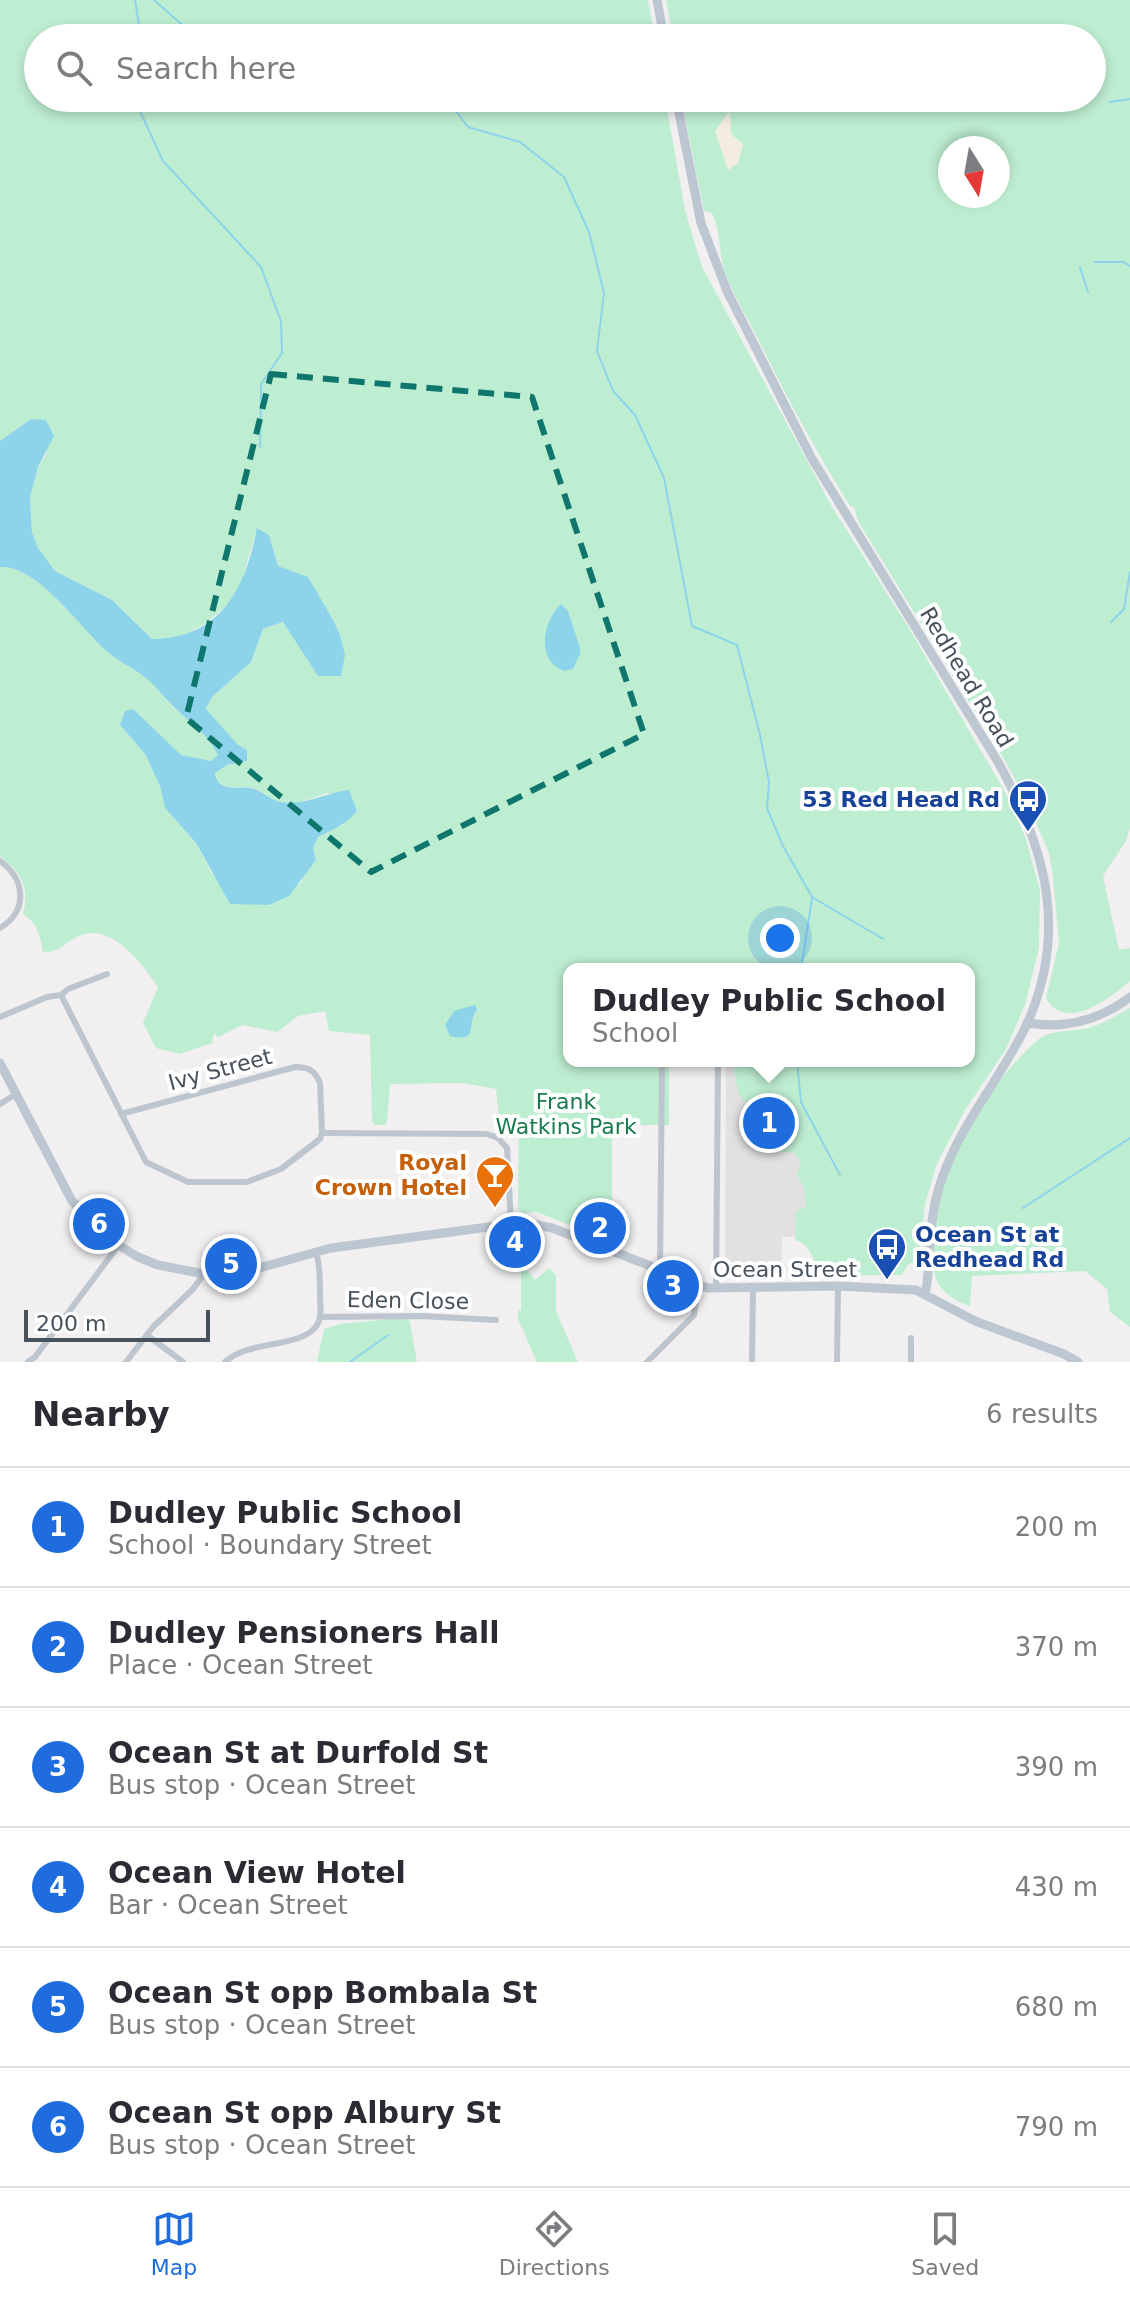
<!DOCTYPE html>
<html lang="en">
<head>
<meta charset="utf-8">
<style>
  body { margin:0; font-family:"DejaVu Sans",sans-serif; background:#f2f2f3; color:#2b2b33 }
  .compass { position:absolute; left:938px; top:136px; width:72px; height:72px; border-radius:50%; background:#fff; box-shadow:0 4px 12px #0003; rotate:169deg }
  .scale { position:absolute; left:24px; bottom:20px; width:186px; box-sizing:border-box; padding-left:8px; border:4px solid #47525c; border-top:0; font-size:22px; line-height:28px; white-space:nowrap; color:#47525c; -webkit-text-stroke:6px #fff; paint-order:stroke }
  .you { position:absolute; left:780px; top:938px; width:28px; height:28px; margin:-20px; border:6px solid #fff; border-radius:50%; background:#1a73e8; box-shadow:0 0 0 12px #1a73e833 }
  .badge { display:grid; place-items:center; width:52px; height:52px; border-radius:50%; background:#1e6cdd; color:#fff; font-size:26px; font-weight:700 }
  .pin { position:absolute; translate:-50% -50%; border:4px solid #fff; box-shadow:0 2px 8px #0006 }
  .popup { position:absolute; left:563px; top:963px; width:412px; height:104px; box-sizing:border-box; display:grid; place-content:center; border-radius:16px; background:#fff; filter:drop-shadow(0 2px 6px #0005); font-size:26px; white-space:nowrap; color:#7c7c81 }
  .popup b { font-size:30px; color:#2b2b33 }
  .popup::after { content:''; position:absolute; left:50%; top:100%; margin-left:-16px; border:16px solid transparent; border-top-color:#fff }
  .list { margin:0; padding:0; list-style:none }
  h2 { display:flex; justify-content:space-between; align-items:center; height:104px; margin:0; padding:0 32px; font-size:34px }
  h2 small { font-size:26px; font-weight:400; color:#7c7c81 }
  .list li { display:grid; grid-template-columns:52px 1fr auto; gap:24px; align-items:center; box-sizing:border-box; height:120px; padding:0 32px; border-top:2px solid #e1e1e2 }
  .list b { display:block; font-size:30px; white-space:nowrap }
  .list p { margin:0; font-size:26px; white-space:nowrap; color:#7c7c81 }
  .list em { font-size:26px; font-style:normal; color:#7c7c81 }
  .icon { flex:none; width:44px; height:44px; fill:none; stroke:currentColor; stroke-width:2; stroke-linecap:round; stroke-linejoin:round }
  .map { position:relative; flex:none; width:1130px; height:1362px; overflow:hidden }
  .search { position:absolute; background:#fff; box-shadow:0 4px 12px #0003; left:24px; right:24px; top:24px; height:88px; display:flex; align-items:center; gap:20px; box-sizing:border-box; padding:0 28px; border-radius:44px; color:#7c7c81; font-size:30px }
  .sheet { height:824px; background:#fff }
  nav { display:flex; justify-content:space-around; align-items:center; box-sizing:border-box; height:112px; border-top:2px solid #e1e1e2; background:#fff; font-size:22px; color:#7c7c81 }
  nav a { display:grid; justify-items:center; gap:4px }
  nav .on { color:#1e6cdd }
  .map>svg:first-child { display:block }
  .education { fill:#e2e0e1 }
  .green { fill:#beeed2; fill-rule:evenodd }
  .sand { fill:#f2ede0 }
  .water { fill:#8dd4ea }
  .lines { fill:none; stroke-linecap:round; stroke-linejoin:round }
  .stream { stroke:#8dd4ea; stroke-width:2 }
  .street { stroke:#bdc6ce; stroke-width:6 }
  .secondary { stroke:#bdc7d2; stroke-width:9 }
  .marked { fill:none; stroke:#0f766e; stroke-width:6; stroke-dasharray:16 10; stroke-linejoin:round }
  .labels { text-anchor:middle; stroke-width:8; stroke-linejoin:round; paint-order:stroke }
  .street-label { font-size:22px; fill:#47525c; stroke:#fff }
  .transit-label { font-size:22px; font-weight:bold; fill:#164399; stroke:#fff; text-anchor:end }
  .park-label { font-size:22px; fill:#197c4d; stroke:#fff }
  .food-label { font-size:22px; font-weight:bold; fill:#c56008; stroke:#fff; text-anchor:end }
</style>
</head>
<body>
<div class="map">
<svg width="1130" height="1362" viewBox="0 0 1130 1362">
  <rect width="100%" height="100%" fill="#f1efef"/>
  <!-- education -->
  <path class="education" d="M726 1061H811L812 1236 782 1237 781 1279H725Z"/>
  <!-- green -->
  <g class="green">
    <path d="M0 0H648L655 38H38V98H665L685 210 702 267 832 507 907 625 1004 790 1026 839 1040 891 1039 948 1025 1005 1006 1049 965 1110 937 1163 925 1204 919 1260 908 1264 902 1275 817 1276C814 1260 812 1246 795 1240L796 1212 806 1206 803 1186 797 1176 801 1161 792 1152H780L779 1122 758 1118 739 1095 732 1061H969V969H569V1061H669V1125H612V1242L537 1212 523 1213 518 1209 519 1117 504 1129 499 1117 496 1089 463 1083 390 1084 387 1121 386 1125H375L372 1121 370 1035 329 1031 325 1011 298 1016 277 1032 243 1025 218 1037 214 1033 212 1043 180 1054 156 1048 143 1023 158 987C143 965 110 919 77 937 65 943 58 953 43 952 40 935 38 924 23 914 30 887 21 872 0 856V567C38 564 83 632 110 654 121 663 135 669 146 678 156 686 163 697 172 706 191 724 205 730 218 755L211 761 181 756 120 725 145 754 160 786 165 808 196 843 212 874 300 884 306 870 316 860 313 848 318 837C332 830 347 824 357 810L353 803 326 793C310 799 293 807 276 801 268 798 261 790 252 788 238 785 219 794 215 773L227 765 247 761 238 745 206 710 212 697 251 662 263 629 284 622 300 645 333 620 324 606 278 566 269 535 257 529 240 586 229 604 206 623 179 638 152 639 112 600 55 571 38 548 32 532 30 497 38 467 47 453 31 419 0 441Z"/>
    <path d="M666 0H1130V827L1126 841 1103 876 1119 950 1130 948V981C1109 999 1065 1033 1046 998L1059 943 1053 877 1049 853 1026 800 1007 764 858 521 854 507 850 506C816 452 786 396 758 339 748 319 736 299 727 278 718 256 722 235 712 213L704 211 681 98H744L747 109 756 103 753 98H1092V38H673ZM950 148H998V196H950Z"/>
    <path d="M1130 1008V1327L1110 1312 1107 1289 1085 1271 972 1276 970 1306C959 1303 942 1293 937 1281 925 1253 940 1184 953 1156 972 1117 1005 1067 1039 1039 1052 1029 1076 1032 1092 1027 1105 1023 1118 1014 1130 1008Z"/>
    <path d="M521 1263 535 1280 549 1268 556 1275V1311L578 1362H537L518 1319V1311L521 1310Z"/>
    <path d="M409 1317 417 1362H317L324 1329 341 1324Z"/>
  </g>
  <!-- sand -->
  <path class="sand" d="M728 113H730L731 134 743 144 738 163 728 170 715 131Z"/>
  <!-- water -->
  <g class="water">
    <path d="M31 419 46 420 54 436 38 467 30 497 32 532 38 548 55 571 112 600 152 639C221 638 245 589 257 528L269 535 278 566 308 577 333 620 340 635 345 655 341 676H318L283 622 263 629 251 662 212 697 206 709 238 745 247 750V761L227 765 215 773C218 793 237 786 251 788 261 790 270 800 280 802 303 806 326 793 349 790L357 811C347 824 332 830 318 837L313 848 316 860 289 896 269 905 230 904 196 843 165 808 160 786 145 754 120 725 125 711 133 709 181 755 211 761 218 755C205 730 190 724 172 705 163 697 156 686 146 678 135 669 121 663 110 654 83 632 38 564 0 567V441Z"/>
    <path d="M561 604 568 611 580 648V654L573 669 564 671C536 661 542 622 561 604Z"/>
    <path d="M475 1005 477 1010C465 1024 481 1043 450 1036L445 1025 454 1011Z"/>
  </g>
  <g class="lines">
    <!-- stream -->
    <g class="stream">
      <path d="M135 0 141 38"/>
      <path d="M154 0 197 38"/>
      <path d="M134 98 163 161 261 267 281 321 282 353 261 384 260 447"/>
      <path d="M446 98 468 127 520 142 564 177 589 232 604 293 597 351 613 391 635 415 664 478 692 626 737 645 760 735 769 782 767 808 783 846 812 897 883 939"/>
      <path d="M1110 102 1130 99"/>
      <path d="M1095 262H1123L1130 266"/>
      <path d="M1080 267 1088 292"/>
      <path d="M1111 622 1124 609 1130 572"/>
      <path d="M801 969 812 899"/>
      <path d="M797 1061 801 1102 840 1175"/>
      <path d="M1023 1208 1130 1138"/>
      <path d="M350 1362 388 1335"/>
    </g>
    <!-- street -->
    <g class="street">
      <path d="M0 861C26 879 28 912 0 928"/>
      <path d="M61 995 146 1162 188 1182H247L281 1169 320 1139 322 1133"/>
      <path d="M61 995 68 989 107 974"/>
      <path d="M0 1017 47 997 61 995"/>
      <path d="M0 1104 16 1094"/>
      <path d="M121 1114 295 1067C308 1067 315 1070 320 1083L322 1133"/>
      <path d="M322 1133 487 1134 498 1138 507 1148 511 1224"/>
      <path d="M660 1269 662 1061"/>
      <path d="M716 1289 718 1061"/>
      <path d="M320 1317 421 1316 496 1320"/>
      <path d="M147 1335 183 1362"/>
      <path d="M28 1362 35 1357 118 1246"/>
      <path d="M126 1362 153 1327 193 1289 204 1274"/>
      <path d="M225 1362C250 1338 308 1350 319 1321 322 1313 320 1304 320 1296 320 1280 320 1266 316 1252"/>
      <path d="M647 1362 694 1315 698 1286"/>
      <path d="M752 1362 753 1288"/>
      <path d="M837 1362 838 1286"/>
      <path d="M911 1362V1338"/>
    </g>
    <!-- secondary -->
    <g class="secondary">
      <path d="M657 0 664 38"/>
      <path d="M676 98 701 223 727 291 811 457 998 762C1045 847 1069 930 1027 1024 1003 1075 964 1119 944 1173 934 1198 931 1224 929 1251 928 1264 929 1280 925 1293"/>
      <path d="M1027 1023C1065 1029 1099 1021 1130 997"/>
      <path d="M0 1063 72 1201 110 1240 138 1257 158 1265 204 1274 245 1272 331 1248 511 1224H533L552 1228 708 1288 838 1286 916 1290 975 1321 1064 1354 1078 1362"/>
    </g>
  </g>
  <!-- marked area -->
  <path class="marked" d="M271 374 532 397 644 734 371 872 186 718Z"/>
  <!-- icons -->
  <defs>
    <symbol id="bus-pin" viewBox="-11 -11 22 30"><path d="M0 17L-7.5 6A9.5 9.5 0 1 1 7.5 6Z" fill="#1a4fb4" stroke="#fff"/><path d="M-5-6H5V4H4V6H2V4H-2V6H-4V4H-5ZM-3.5-4V0h7V-4ZM-3.5 1.2v1.5H-2V1.2ZM2 1.2v1.5H3.5V1.2Z" fill="#fff"/></symbol>
    <symbol id="bar-pin" viewBox="-11 -11 22 30"><path d="M0 17L-7.5 6A9.5 9.5 0 1 1 7.5 6Z" fill="#e8710a" stroke="#fff"/><path d="M-6-5H6L.8 .8V4.5H3.5V6h-7V4.5H-.8V.8Z" fill="#fff"/></symbol>
  </defs>
  <g fill-rule="evenodd">
    <use href="#bus-pin" x="1006" y="777" width="44" height="60"/>
    <use href="#bar-pin" x="473" y="1153" width="44" height="60"/>
    <use href="#bus-pin" x="865" y="1225" width="44" height="60"/>
  </g>
  <g class="labels">
    <!-- street labels -->
    <g class="street-label">
      <text transform="translate(967 677) rotate(59)" y="8">Redhead Road</text>
      <text transform="translate(220 1069) rotate(-15)" y="8">Ivy Street</text>
      <text x="785" y="1277">Ocean Street</text>
      <text transform="translate(408 1300) rotate(1)" y="8">Eden Close</text>
    </g>
    <!-- transit labels -->
    <g class="transit-label">
      <text x="1000" y="807">53 Red Head Rd</text>
      <text x="915" y="1242" text-anchor="start">Ocean St at<tspan x="915" dy="25">Redhead Rd</tspan></text>
    </g>
    <!-- park labels -->
    <g class="park-label">
      <text x="566" y="1109">Frank<tspan x="566" dy="25">Watkins Park</tspan></text>
    </g>
    <!-- food labels -->
    <g class="food-label">
      <text x="467" y="1170">Royal<tspan x="467" dy="25">Crown Hotel</tspan></text>
    </g>
  </g>
</svg>
<svg class="compass" viewBox="-18 -18 36 36"><path d="M0-13l5 13h-10z" fill="#e53935"/><path d="M0 13l5-13h-10z" fill="#7c7c81"/></svg>
<div class="scale">200 m</div>
<div class="you"></div>
<div class="pin badge" style="left:769px;top:1123px">1</div>
<div class="popup"><b>Dudley Public School</b>School</div>
<div class="pin badge" style="left:600px;top:1228px">2</div>
<div class="pin badge" style="left:673px;top:1286px">3</div>
<div class="pin badge" style="left:515px;top:1242px">4</div>
<div class="pin badge" style="left:231px;top:1264px">5</div>
<div class="pin badge" style="left:99px;top:1224px">6</div>
<div class="search"><svg class="icon" aria-label="search" viewBox="0 0 24 24"><circle cx="10" cy="10" r="6"/><path d="M15 15l6 6"/></svg>Search here</div>
</div>
<section class="sheet">
<h2>Nearby<small>6 results</small></h2>
<ul class="list">
<li><span class="badge">1</span><div><b>Dudley Public School</b><p>School · Boundary Street</p></div><em>200 m</em></li>
<li><span class="badge">2</span><div><b>Dudley Pensioners Hall</b><p>Place · Ocean Street</p></div><em>370 m</em></li>
<li><span class="badge">3</span><div><b>Ocean St at Durfold St</b><p>Bus stop · Ocean Street</p></div><em>390 m</em></li>
<li><span class="badge">4</span><div><b>Ocean View Hotel</b><p>Bar · Ocean Street</p></div><em>430 m</em></li>
<li><span class="badge">5</span><div><b>Ocean St opp Bombala St</b><p>Bus stop · Ocean Street</p></div><em>680 m</em></li>
<li><span class="badge">6</span><div><b>Ocean St opp Albury St</b><p>Bus stop · Ocean Street</p></div><em>790 m</em></li>
</ul>
</section>
<nav>
<a class="on"><svg class="icon" aria-label="map" viewBox="0 0 24 24"><path d="M3 6l6-2 6 2 6-2v14l-6 2-6-2-6 2zM9 4v14M15 6v14"/></svg>Map</a>
<a><svg class="icon" aria-label="directions" viewBox="0 0 24 24"><path d="M12 3l9 9-9 9-9-9zM9 14v-3h6M13 9l2 2-2 2"/></svg>Directions</a>
<a><svg class="icon" aria-label="saved" viewBox="0 0 24 24"><path d="M7 4h10v16l-5-4-5 4z"/></svg>Saved</a>
</nav>
</body>
</html>
